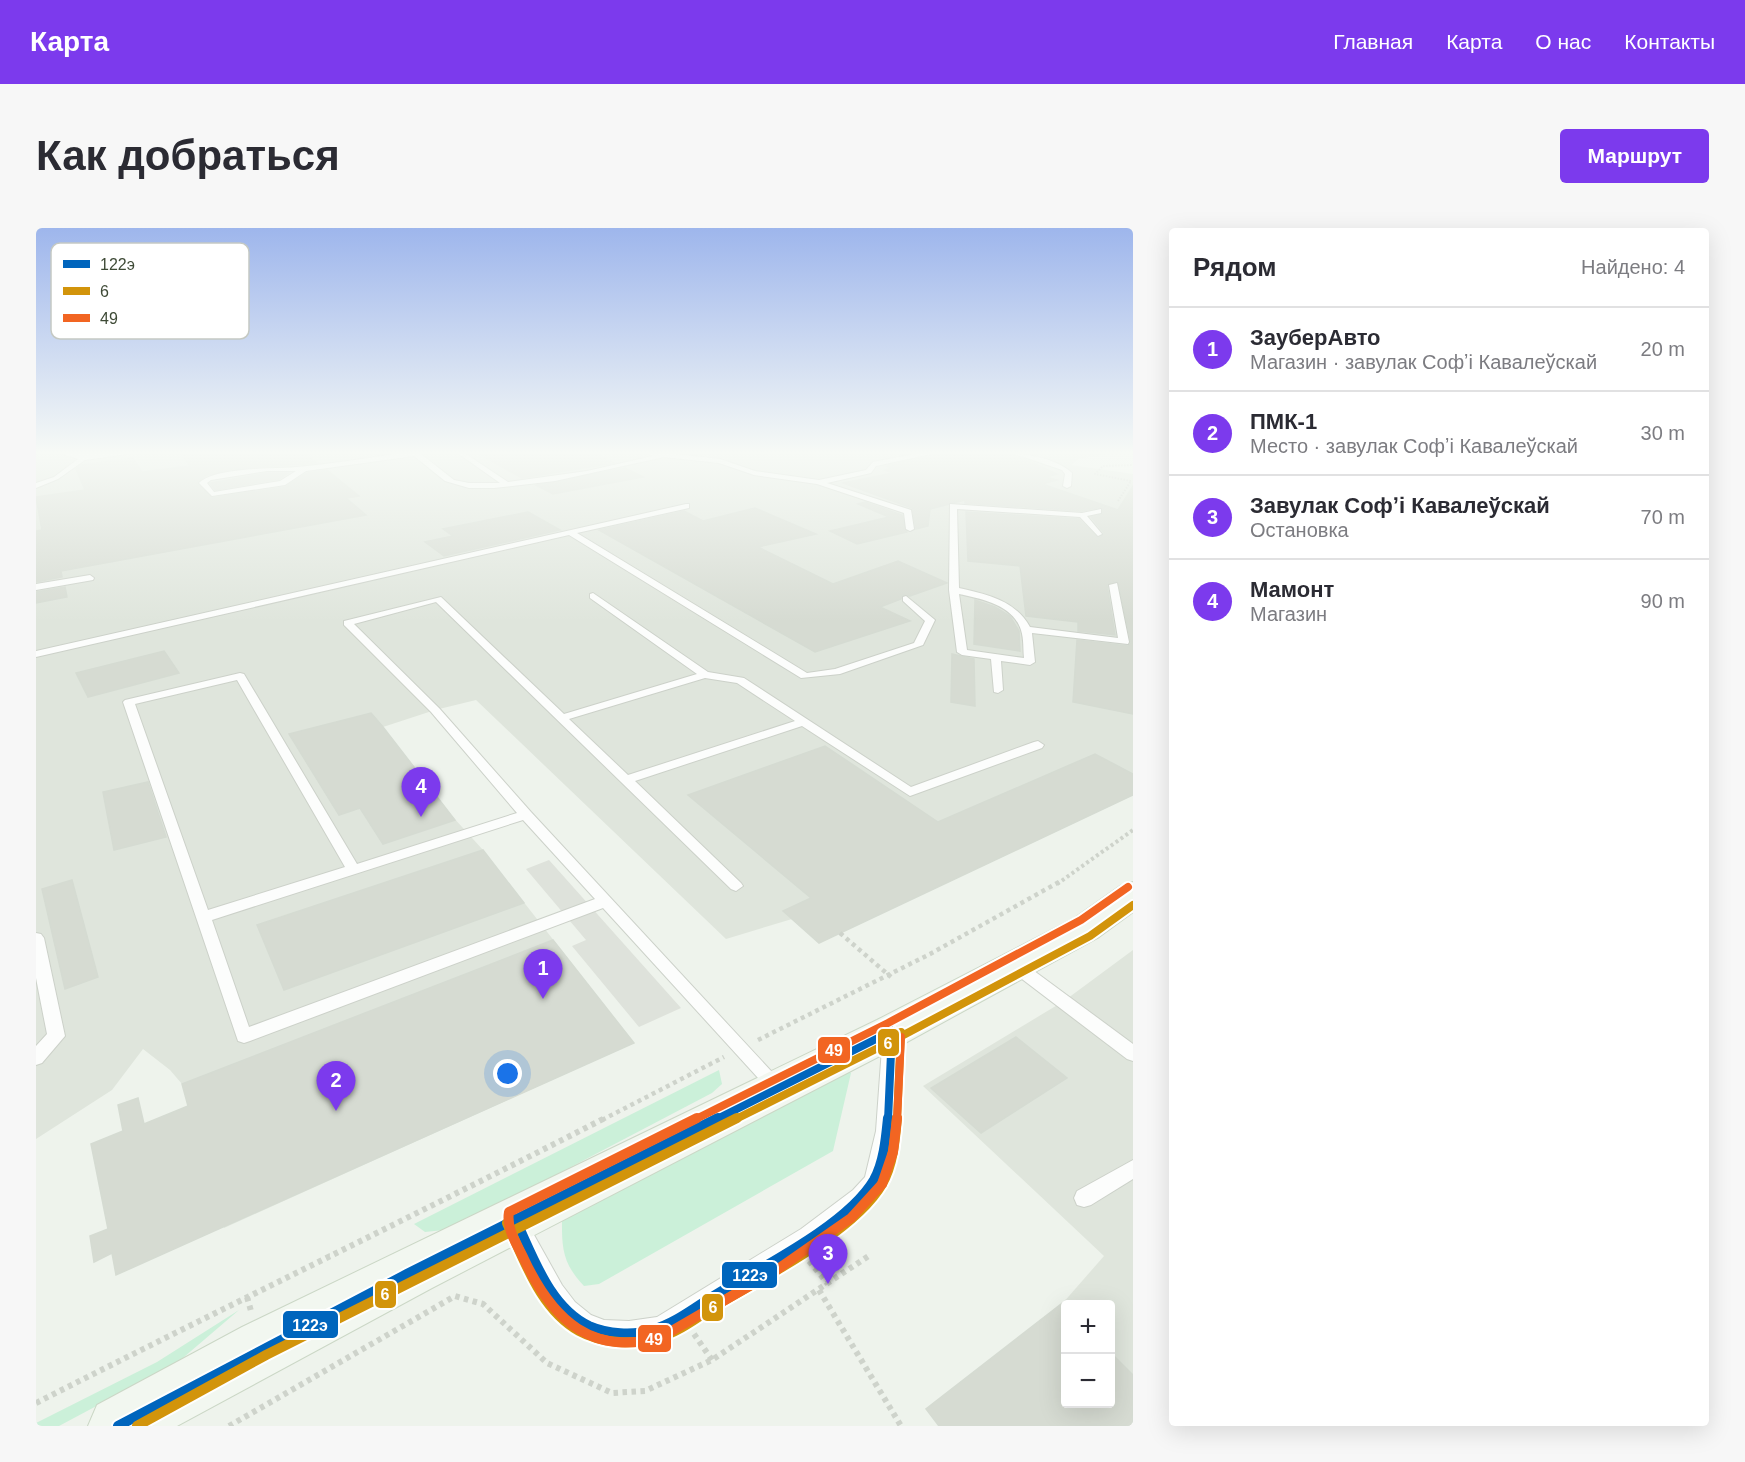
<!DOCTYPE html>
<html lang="ru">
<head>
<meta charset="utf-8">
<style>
  body { margin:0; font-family:Arial,sans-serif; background:#f7f7f7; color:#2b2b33 }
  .controls { position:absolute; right:18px; bottom:18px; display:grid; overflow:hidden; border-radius:6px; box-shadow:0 6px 24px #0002 }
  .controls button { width:54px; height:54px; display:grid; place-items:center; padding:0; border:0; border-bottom:2px solid #e1e1e2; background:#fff; color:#2b2b33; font:30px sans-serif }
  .you { position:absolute; left:472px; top:846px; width:21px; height:21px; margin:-15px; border:4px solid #fff; border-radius:50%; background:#1a73e8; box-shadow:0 0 0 9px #1a73e833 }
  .badge { display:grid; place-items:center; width:39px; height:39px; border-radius:50%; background:#7c3aed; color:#fff; font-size:20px; font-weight:700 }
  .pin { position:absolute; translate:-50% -50px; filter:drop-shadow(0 2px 3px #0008) }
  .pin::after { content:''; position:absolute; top:32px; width:21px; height:18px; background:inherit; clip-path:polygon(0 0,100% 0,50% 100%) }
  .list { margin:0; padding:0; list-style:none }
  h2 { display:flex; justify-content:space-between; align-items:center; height:78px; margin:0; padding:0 24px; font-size:26px }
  h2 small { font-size:20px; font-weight:400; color:#7c7c81 }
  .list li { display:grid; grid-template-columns:39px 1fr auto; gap:18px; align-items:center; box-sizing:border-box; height:84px; padding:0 24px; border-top:2px solid #e1e1e2 }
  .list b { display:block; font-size:22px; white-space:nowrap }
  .list p { margin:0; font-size:20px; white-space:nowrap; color:#7c7c81 }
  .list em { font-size:20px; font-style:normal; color:#7c7c81 }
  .map { position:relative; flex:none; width:1097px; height:1198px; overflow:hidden; border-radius:6px }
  header { display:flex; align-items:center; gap:36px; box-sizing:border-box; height:84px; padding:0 30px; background:#7c3aed; color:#fff }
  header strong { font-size:28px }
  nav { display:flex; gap:33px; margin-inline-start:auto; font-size:21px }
  .intro { display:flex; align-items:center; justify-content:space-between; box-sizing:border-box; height:144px; padding:0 36px }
  h1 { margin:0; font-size:42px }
  .button { padding:15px 27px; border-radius:6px; background:#7c3aed; color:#fff; font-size:21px; font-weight:700 }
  main { display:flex; gap:36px; padding:0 36px }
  aside { flex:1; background:#fff; border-radius:6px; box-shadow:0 6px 24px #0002 }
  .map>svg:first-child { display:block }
  .industrial { fill:#dfe5dc; fill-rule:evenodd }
  .green { fill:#cbf0d9 }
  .parking { fill:#dee2db }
  .building { fill:#d6dbd2; stroke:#d5dbd2; stroke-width:1.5 }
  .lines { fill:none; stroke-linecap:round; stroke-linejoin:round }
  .lane-casing { stroke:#ccd1c9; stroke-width:2 }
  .secondary-casing { stroke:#cbd7c6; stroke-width:2 }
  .path-far3 { stroke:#ced3cb; stroke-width:2; stroke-dasharray:1.5 1.5; stroke-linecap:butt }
  .path-far2 { stroke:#ced3cb; stroke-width:4; stroke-dasharray:3 3; stroke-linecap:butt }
  .path-far1 { stroke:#ced3cb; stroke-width:4.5; stroke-dasharray:4 4; stroke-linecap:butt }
  .path { stroke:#ced3cb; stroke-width:6; stroke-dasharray:4.5 4.5; stroke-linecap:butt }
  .lane { fill:#fcfdfc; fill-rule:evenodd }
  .secondary { fill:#f2f7f0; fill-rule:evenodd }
  .bus-1-far1-casing { stroke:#fff; stroke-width:12 }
  .bus-1-casing { stroke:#fff; stroke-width:14 }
  .bus-2-far1-casing { stroke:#fff; stroke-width:12 }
  .bus-2-casing { stroke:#fff; stroke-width:14 }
  .bus-3-far1-casing { stroke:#fff; stroke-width:12 }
  .bus-3-casing { stroke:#fff; stroke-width:14 }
  .bus-1-far1 { stroke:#0065bd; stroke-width:8 }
  .bus-1 { stroke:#0065bd; stroke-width:10 }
  .bus-2-far1 { stroke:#d2940b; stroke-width:8 }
  .bus-2 { stroke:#d2940b; stroke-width:10 }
  .bus-3-far1 { stroke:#f26522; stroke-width:8 }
  .bus-3 { stroke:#f26522; stroke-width:10 }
  .key { fill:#fff; stroke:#c5c9c3; stroke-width:1.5 }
  .key-label { font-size:16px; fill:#3e4a36 }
  .line-badge { stroke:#fff; stroke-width:2 }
  .badge-label { font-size:16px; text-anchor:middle; font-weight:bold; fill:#fff }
</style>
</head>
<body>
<header>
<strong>Карта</strong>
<nav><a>Главная</a><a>Карта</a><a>О нас</a><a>Контакты</a></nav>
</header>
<div class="intro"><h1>Как добраться</h1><a class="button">Маршрут</a></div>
<main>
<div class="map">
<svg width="1097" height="1198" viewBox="0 0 1097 1198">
  <rect width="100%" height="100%" fill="#eef3ec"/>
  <!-- industrial -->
  <g class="industrial">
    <path d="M0 226H1097H1072L1043 231 1035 237 1097 246V567L783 715 756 691 690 711 440 472 399 482 347 499 416 588 447 622 598 815 188 1000 146 856 134 842 107 821 76 862 0 911Z"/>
    <path d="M1097 722V1198H903L890 1181 1026 1076 1068 1028 887 858 1028 773ZM1030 1076H1074V1176H1030Z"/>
  </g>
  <!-- green -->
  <g class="green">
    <path d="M683 842 686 856 676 865 417 1001 389 1004 378 996Z"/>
    <path d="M811 842 815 845 797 923 563 1056 548 1058C524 1033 526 1016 526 983Z"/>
    <path d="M203 1082 141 1135 23 1198H0V1195L121 1134Z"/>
  </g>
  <!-- parking -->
  <path class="parking" d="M513 632 645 780 603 799 536 718 550 712 490 641Z"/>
  <!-- building -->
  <g class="building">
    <path d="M145 226H271L281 235 198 241 171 247 161 255 176 270 249 259 271 245 291 242 323 268 310 270 330 287 25 343 26 349 0 354V303L6 302 0 269 49 262 40 241 45 237 97 230 106 244 154 238Z"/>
    <path d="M443 226H562L578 235 486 250Z"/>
    <path d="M897 226H977L1021 246 1010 249 1021 252 1006 256 1082 282 1097 258V486L1037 474 1041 412 1092 418 1095 415 1082 353 1071 357 1079 407 1042 403V394L990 388 984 338 932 333 930 284 1043 291 1062 310 1068 305 1055 289 1067 286 1066 279 1046 283 929 275V272L894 281 892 298 880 301 876 280 807 255 857 245 849 242 856 240 850 238Z"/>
    <path d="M589 240 607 249 517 266 500 257Z"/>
    <path d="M231 245H252L243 251 179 262 174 255Z"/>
    <path d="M829 274 866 287 871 304 821 316 794 303 853 289 822 276Z"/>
    <path d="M719 280 780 306 722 319 797 356 862 333 911 355 874 368 866 367 865 371 844 379 874 393 779 424 563 302 648 283 667 293Z"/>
    <path d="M492 284 524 302 408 328 389 314 417 308 407 301Z"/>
    <path d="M29 359 31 369 0 375V364Z"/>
    <path d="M939 372 959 379 974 388 983 403 984 423 938 416Z"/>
    <path d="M128 423 143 445 52 469 40 445Z"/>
    <path d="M916 426 938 431 939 478 915 474Z"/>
    <path d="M335 485 347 499 419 592 347 616 324 580 303 587 253 506Z"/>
    <path d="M789 518 902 594 1059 526 1097 546V567L783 715 747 683 775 670 652 567Z"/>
    <path d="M112 554 130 609 78 622 67 564Z"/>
    <path d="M447 622 488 675 248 762 221 697Z"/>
    <path d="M36 652 62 749 29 761 6 661Z"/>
    <path d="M517 712 598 815 80 1047 76 1025 58 1034 54 1008 72 1001 55 916 87 903 82 877 102 870 108 896 152 878 146 856Z"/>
    <path d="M980 809 1031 850 945 905 895 860Z"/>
    <path d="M1029 1073V1176H1074V1124L1097 1147V1198H903L890 1181Z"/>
  </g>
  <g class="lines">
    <defs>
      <g id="lane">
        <path d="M27 226H91L49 232 22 251 0 260V255L18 249 42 231Z"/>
        <path d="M359 226H385L418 252 433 255H464L423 226H430L472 254 551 243 617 228 613 226H639L684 231 719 243 783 252 830 242 837 234 879 226H895L840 238 835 245 791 255 875 282 878 301 874 303 870 301 868 285 781 256 718 247 683 235 628 229 519 253 458 260H433L409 253 378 228 270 243 249 257 176 268 163 255C181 237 246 242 271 238 300 235 330 230 359 226ZM231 243H260L244 253 178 264 171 255 175 252Z"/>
        <path d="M979 226C996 226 1024 233 1036 245L1035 258 1031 260 1027 258 1029 246 1026 242Z"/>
        <path d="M650 276H653V280L541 305 771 445 799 441 878 415 889 393 867 373V369L870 368 899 392 887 417 804 446 765 450 533 307 0 429V423Z"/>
        <path d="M914 276 1046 285 1065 281V285L1051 288 1066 306 1062 308 1044 289 921 281 923 360C950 366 979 372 994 399L1082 410 1073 357 1081 355 1093 414 1092 416 996 405 999 434 994 437 965 433 967 462 962 465 958 464 955 431 926 427 921 424 913 362ZM923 366C946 371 977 377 985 402 988 411 987 421 988 430L931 422Z"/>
        <path d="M54 347 58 350 57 352 0 362V356Z"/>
        <path d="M557 365 672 444 708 450 875 559 998 514 1002 513 1008 517 1006 520 874 568 766 498 599 553 705 655 707 658 700 663 695 661 400 374 318 396 403 480 495 584 749 858 746 863 740 865 734 863 567 680 214 813 208 815 202 813 87 474 89 472 204 445 208 446 321 636 481 585 395 484 308 397V393L405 369 528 486 661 446 554 370V366ZM669 450 701 455 759 493 592 547 533 491ZM201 452 309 639 172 682 99 476ZM487 592 559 671 213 799 176 692Z"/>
        <path d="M0 705 5 706 8 710 29 808 6 835 0 837V818L11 806 0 750Z"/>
        <path d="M980 732 986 734 1097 816V833L1091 831 974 742 972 738 974 734Z"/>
        <path d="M856 799 862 801 865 806C862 849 866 922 845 959 834 978 812 992 795 1005 756 1033 714 1059 672 1084 658 1093 642 1106 625 1111 597 1120 567 1117 541 1104 506 1085 490 1036 474 1003L471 996 474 989 481 986 488 989 526 1057 539 1074 555 1087 568 1092 593 1093 621 1089 765 1001 817 962 829 949 840 903 847 806 850 801Z"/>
        <path d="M1097 932V951L1055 977 1048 979 1041 977 1038 970 1041 963Z"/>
      </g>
      <path id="secondary" d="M1097 654V684L1063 709 871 814 396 1060 141 1198H52L61 1177 206 1099 841 792 1037 691 1084 658Z"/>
    </defs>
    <!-- lane casing -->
    <use href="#lane" class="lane-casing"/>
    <!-- secondary casing -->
    <use href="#secondary" class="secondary-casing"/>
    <!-- path-far3 -->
    <path class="path-far3" d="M1082 273 1095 253 1059 246 1067 238 1097 237"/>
    <!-- path-far2 -->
    <path class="path-far2" d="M1021 656 1097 602"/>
    <!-- path-far1 -->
    <g class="path-far1">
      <path d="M804 705 855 749"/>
      <path d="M722 812 894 726 1023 654"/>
      <path d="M566 892 688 829"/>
    </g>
    <!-- path -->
    <g class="path">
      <path d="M773 1033 792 1056"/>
      <path d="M783 1062 865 1198"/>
      <path d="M211 1069 215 1083"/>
      <path d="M658 1106 676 1132"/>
      <path d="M0 1175C189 1079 380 987 569 890"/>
      <path d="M193 1198 419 1068 447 1076 511 1135 576 1165 609 1163 676 1132 834 1027"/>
    </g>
    <!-- lane -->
    <use href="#lane" class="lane"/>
    <!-- secondary -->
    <use href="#secondary" class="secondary"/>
    <defs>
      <g id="bus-1-far1">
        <path d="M679 892 856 803"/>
        <path d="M852 892 856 803"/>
      </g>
      <g id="bus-1">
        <path d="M479 991C497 1028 513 1079 553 1098 572 1106 596 1108 616 1102 638 1096 657 1081 676 1069 722 1041 811 998 838 952 848 934 850 910 852 890"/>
        <path d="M82 1198 371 1046 682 890"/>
      </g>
      <g id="bus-2-far1">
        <path d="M698 892 860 811 1054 708 1097 677"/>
        <path d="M861 892 865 804"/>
      </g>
      <g id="bus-2">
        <path d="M471 995C489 1033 504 1081 543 1103 565 1115 595 1117 618 1111 642 1105 662 1089 682 1076 728 1049 819 1003 846 956 857 937 859 912 861 890"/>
        <path d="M101 1198 230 1127 701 890"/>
      </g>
      <g id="bus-3-far1">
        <path d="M658 892 852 795 1045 692 1092 659"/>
        <path d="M861 892 865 809"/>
      </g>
      <path id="bus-3" d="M661 890 473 984C470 1001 481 1016 488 1031 516 1091 557 1131 627 1108L739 1043 815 990 846 956 857 924 861 890"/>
    </defs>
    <!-- bus-1-far1 casing -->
    <use href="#bus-1-far1" class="bus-1-far1-casing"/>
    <!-- bus-1 casing -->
    <use href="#bus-1" class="bus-1-casing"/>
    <!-- bus-2-far1 casing -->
    <use href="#bus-2-far1" class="bus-2-far1-casing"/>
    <!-- bus-2 casing -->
    <use href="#bus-2" class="bus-2-casing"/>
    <!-- bus-3-far1 casing -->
    <use href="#bus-3-far1" class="bus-3-far1-casing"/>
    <!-- bus-3 casing -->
    <use href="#bus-3" class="bus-3-casing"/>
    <!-- bus-1-far1 -->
    <use href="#bus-1-far1" class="bus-1-far1"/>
    <!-- bus-1 -->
    <use href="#bus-1" class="bus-1"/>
    <!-- bus-2-far1 -->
    <use href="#bus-2-far1" class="bus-2-far1"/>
    <!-- bus-2 -->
    <use href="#bus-2" class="bus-2"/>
    <!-- bus-3-far1 -->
    <use href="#bus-3-far1" class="bus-3-far1"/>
    <!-- bus-3 -->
    <use href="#bus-3" class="bus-3"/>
  </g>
  <!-- sky -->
  <linearGradient id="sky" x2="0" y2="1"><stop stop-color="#9eb6ec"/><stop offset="0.57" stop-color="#f7faf6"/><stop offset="1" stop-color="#f7faf6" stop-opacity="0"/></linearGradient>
  <rect width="1097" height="394" fill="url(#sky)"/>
  <!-- legend -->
  <rect x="15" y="15" width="198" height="96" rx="9" class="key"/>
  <rect x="27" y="32" width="27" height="8" fill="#0065bd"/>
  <rect x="27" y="59" width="27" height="8" fill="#d2940b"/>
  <rect x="27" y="86" width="27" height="8" fill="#f26522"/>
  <g class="key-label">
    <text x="64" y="42">122э</text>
    <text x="64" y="69">6</text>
    <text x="64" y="96">49</text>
  </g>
  <g class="line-badge">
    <rect x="841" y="800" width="23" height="29" rx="6" fill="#d2940b"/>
    <rect x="781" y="808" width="34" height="28" rx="6" fill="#f26522"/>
    <rect x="685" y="1033" width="57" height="28" rx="6" fill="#0065bd"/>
    <rect x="338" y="1052" width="23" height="29" rx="6" fill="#d2940b"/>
    <rect x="665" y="1065" width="23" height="29" rx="6" fill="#d2940b"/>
    <rect x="246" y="1082" width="57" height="29" rx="6" fill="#0065bd"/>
    <rect x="601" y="1096" width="35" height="29" rx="6" fill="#f26522"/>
  </g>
  <g class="badge-label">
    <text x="852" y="821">6</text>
    <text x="798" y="828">49</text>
    <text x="714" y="1053">122э</text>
    <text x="349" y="1072">6</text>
    <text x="677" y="1085">6</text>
    <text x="274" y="1103">122э</text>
    <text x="618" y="1117">49</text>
  </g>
</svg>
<div class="controls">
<button>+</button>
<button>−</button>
</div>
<div class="you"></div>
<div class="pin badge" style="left:507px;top:771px">1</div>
<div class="pin badge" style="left:300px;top:883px">2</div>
<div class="pin badge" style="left:792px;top:1056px">3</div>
<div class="pin badge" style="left:385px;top:589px">4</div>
</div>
<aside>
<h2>Рядом<small>Найдено: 4</small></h2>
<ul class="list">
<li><span class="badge">1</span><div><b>ЗауберАвто</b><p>Магазин · завулак Софʼі Кавалеўскай</p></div><em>20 m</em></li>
<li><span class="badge">2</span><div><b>ПМК-1</b><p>Место · завулак Софʼі Кавалеўскай</p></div><em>30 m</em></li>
<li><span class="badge">3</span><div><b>Завулак Софʼі Кавалеўскай</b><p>Остановка</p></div><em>70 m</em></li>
<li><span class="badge">4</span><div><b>Мамонт</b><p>Магазин</p></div><em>90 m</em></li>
</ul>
</aside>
</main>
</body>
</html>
